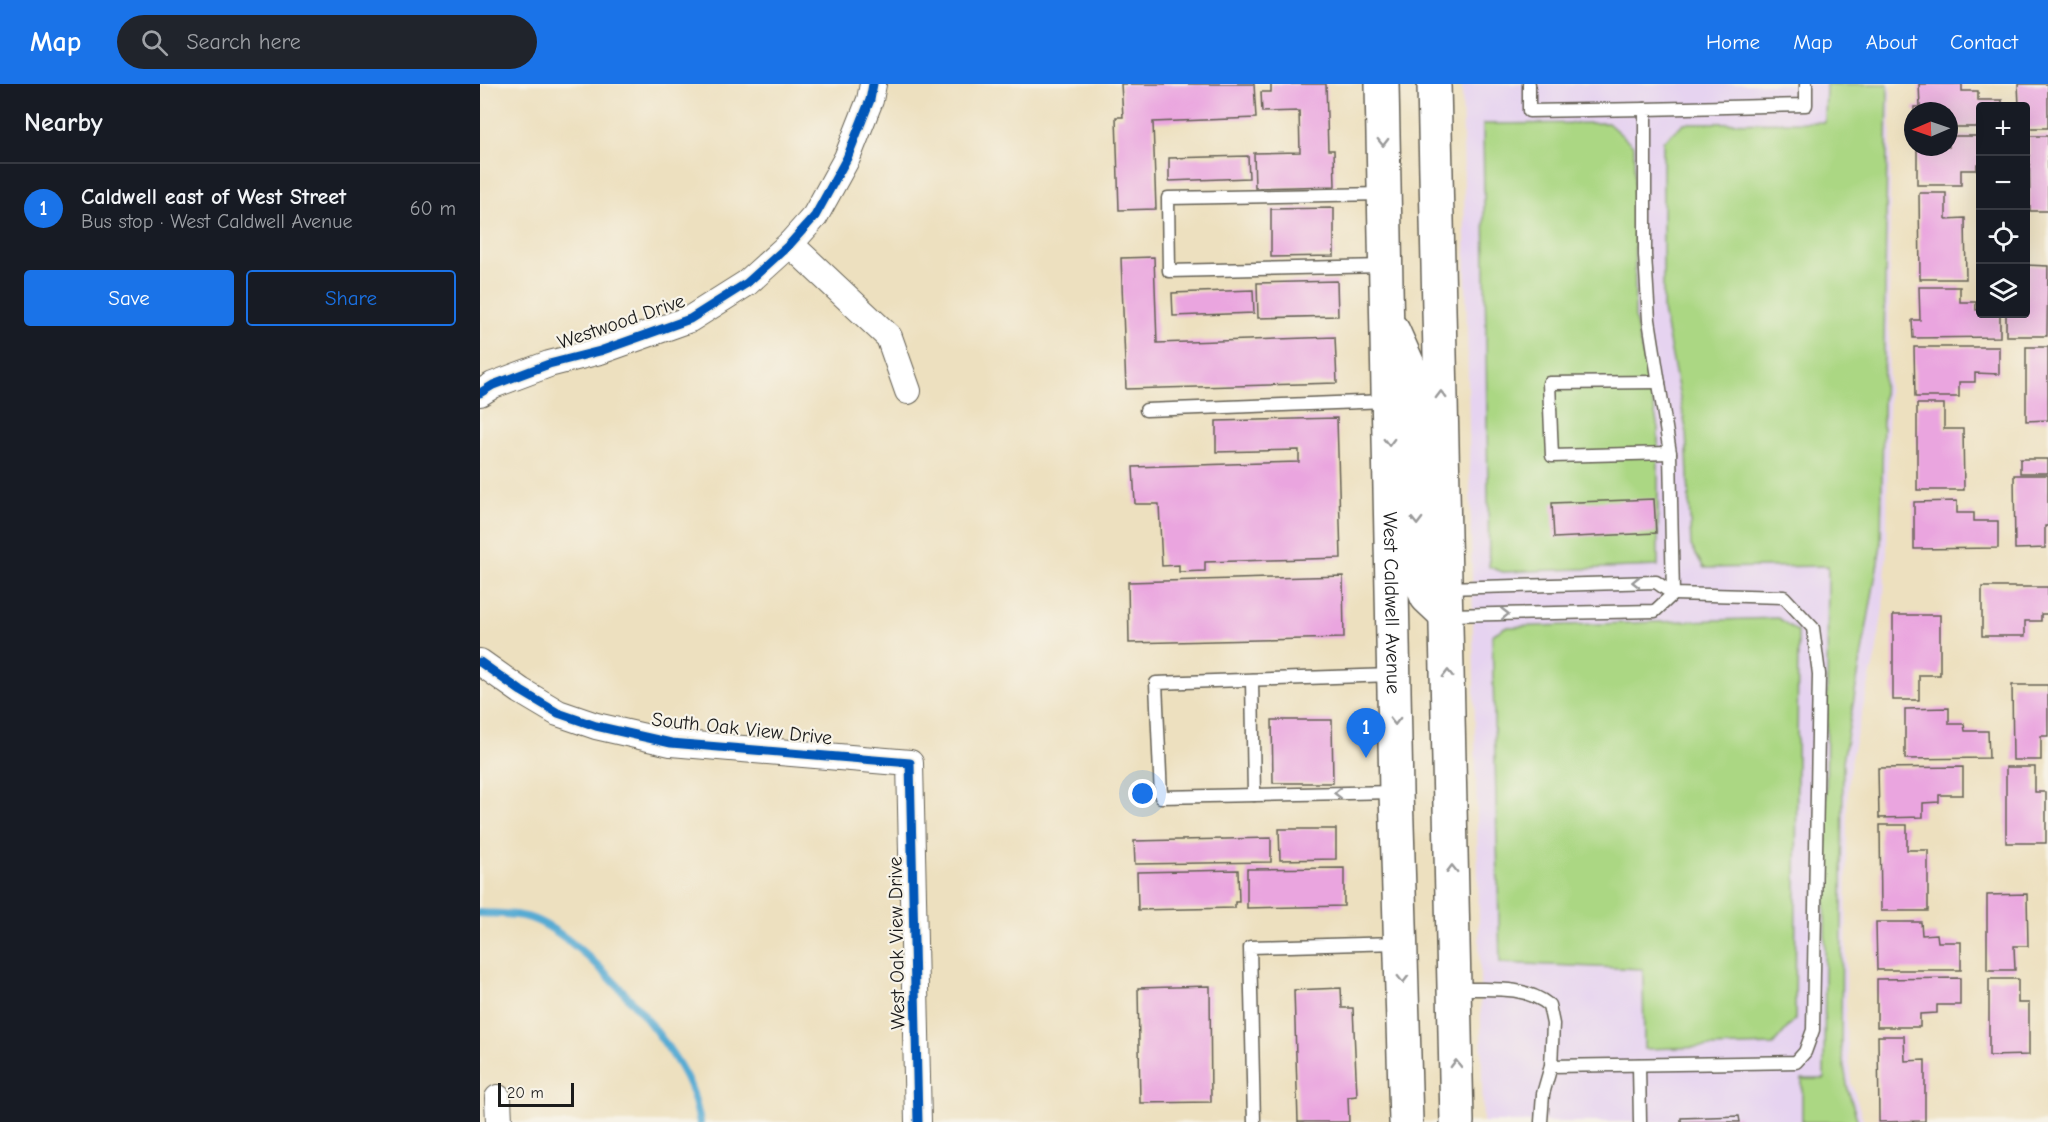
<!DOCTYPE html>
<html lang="en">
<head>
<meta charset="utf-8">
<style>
  body { margin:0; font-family:"Comic Neue",sans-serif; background:#20242c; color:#f1f3f6 }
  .controls { position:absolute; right:18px; top:18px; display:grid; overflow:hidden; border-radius:6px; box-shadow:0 6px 24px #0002 }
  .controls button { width:54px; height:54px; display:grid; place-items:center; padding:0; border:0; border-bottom:2px solid #363941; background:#171b24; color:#f1f3f6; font:30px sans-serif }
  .compass { position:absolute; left:1424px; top:18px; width:54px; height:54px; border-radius:50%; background:#171b24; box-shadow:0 6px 24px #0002; rotate:268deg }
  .scale { position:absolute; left:18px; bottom:15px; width:76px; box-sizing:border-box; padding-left:6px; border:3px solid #1c1c1c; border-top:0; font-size:16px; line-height:21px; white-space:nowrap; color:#1c1c1c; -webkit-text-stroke:4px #f7f3e8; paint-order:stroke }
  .you { position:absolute; left:663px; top:710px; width:21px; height:21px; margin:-15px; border:4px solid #fff; border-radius:50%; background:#1a73e8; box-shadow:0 0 0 9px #1a73e833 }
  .badge { display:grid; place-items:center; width:39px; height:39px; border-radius:50%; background:#1a73e8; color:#fff; font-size:20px; font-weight:700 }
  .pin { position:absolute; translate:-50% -50px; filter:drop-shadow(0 2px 3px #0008) }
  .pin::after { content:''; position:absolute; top:32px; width:21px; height:18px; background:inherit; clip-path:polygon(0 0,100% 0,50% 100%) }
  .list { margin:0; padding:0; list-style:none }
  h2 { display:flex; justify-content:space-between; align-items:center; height:78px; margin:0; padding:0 24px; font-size:26px }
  h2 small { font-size:20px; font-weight:400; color:#9ea1a6 }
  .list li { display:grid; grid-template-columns:39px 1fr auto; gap:18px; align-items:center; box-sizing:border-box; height:90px; padding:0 24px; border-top:2px solid #363941 }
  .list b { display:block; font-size:22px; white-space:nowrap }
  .list p { margin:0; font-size:20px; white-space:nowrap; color:#9ea1a6 }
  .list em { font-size:20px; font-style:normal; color:#9ea1a6 }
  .actions { display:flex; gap:12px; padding:18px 24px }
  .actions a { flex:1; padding:14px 0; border:2px solid #1a73e8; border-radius:6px; text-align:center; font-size:21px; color:#1a73e8 }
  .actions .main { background:#1a73e8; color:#fff }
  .icon { flex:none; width:33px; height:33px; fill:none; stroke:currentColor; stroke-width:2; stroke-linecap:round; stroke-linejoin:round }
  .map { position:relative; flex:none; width:1568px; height:1038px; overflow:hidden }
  header { display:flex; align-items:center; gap:36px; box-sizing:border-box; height:84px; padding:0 30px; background:#1a73e8; color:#fff }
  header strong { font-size:28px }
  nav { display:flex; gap:33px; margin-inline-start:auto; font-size:21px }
  .search { width:420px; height:54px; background:#20242c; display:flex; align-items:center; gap:15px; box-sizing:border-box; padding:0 21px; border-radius:33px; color:#9ea1a6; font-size:22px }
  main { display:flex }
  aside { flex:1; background:#171b24 }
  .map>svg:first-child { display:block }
  .built { fill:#e6d3f0 }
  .green { fill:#abd783; stroke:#647a50; stroke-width:1.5 }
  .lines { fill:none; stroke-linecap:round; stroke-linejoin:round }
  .stream { stroke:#57abd3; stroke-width:8 }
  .building { fill:#eaa5df }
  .lane-casing { stroke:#656155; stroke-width:15 }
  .street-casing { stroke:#656155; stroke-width:28 }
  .primary-casing { stroke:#656155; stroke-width:36 }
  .lane { stroke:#fff; stroke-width:12 }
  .street { stroke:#fff; stroke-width:26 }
  .primary { stroke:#fff; stroke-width:33 }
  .cycleway-casing { stroke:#f7f3e8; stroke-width:13 }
  .cycleway { stroke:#0057b8; stroke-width:9 }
  .oneway { stroke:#999 }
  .labels { text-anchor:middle; stroke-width:4.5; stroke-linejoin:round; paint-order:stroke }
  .street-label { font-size:20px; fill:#1c1c1c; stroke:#f7f3e8 }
</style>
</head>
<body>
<header>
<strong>Map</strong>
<div class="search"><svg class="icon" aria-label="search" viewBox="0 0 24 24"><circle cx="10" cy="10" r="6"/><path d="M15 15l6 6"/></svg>Search here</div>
<nav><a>Home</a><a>Map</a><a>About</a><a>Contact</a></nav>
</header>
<main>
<aside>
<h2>Nearby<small></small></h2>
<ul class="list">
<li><span class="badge">1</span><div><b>Caldwell east of West Street</b><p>Bus stop · West Caldwell Avenue</p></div><em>60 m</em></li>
</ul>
<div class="actions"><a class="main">Save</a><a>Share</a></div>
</aside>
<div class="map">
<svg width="1568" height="1038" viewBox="0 0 1568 1038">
  <rect width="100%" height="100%" fill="#f7f3e8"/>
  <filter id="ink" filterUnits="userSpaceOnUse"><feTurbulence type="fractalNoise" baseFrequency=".0167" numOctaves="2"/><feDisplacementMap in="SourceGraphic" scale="12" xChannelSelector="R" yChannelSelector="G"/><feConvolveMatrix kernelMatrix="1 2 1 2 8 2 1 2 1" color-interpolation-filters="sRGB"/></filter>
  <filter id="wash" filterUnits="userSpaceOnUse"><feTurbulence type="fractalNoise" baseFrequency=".008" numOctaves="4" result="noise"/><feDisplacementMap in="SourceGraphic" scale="24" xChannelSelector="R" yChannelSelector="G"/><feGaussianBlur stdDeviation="1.35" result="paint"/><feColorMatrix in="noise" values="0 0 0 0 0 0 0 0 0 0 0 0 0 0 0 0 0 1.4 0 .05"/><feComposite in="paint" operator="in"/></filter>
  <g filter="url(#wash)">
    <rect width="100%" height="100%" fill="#ede0bf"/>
    <!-- built -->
    <path class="built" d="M982 0H1411L1407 467 1403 525 1396 570 1371 674 1367 720 1366 943 1371 998 1384 1038H1003Z"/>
    <!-- green -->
    <g class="green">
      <path d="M1346 0H1408L1401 461 1363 677 1361 964 1368 1006 1378 1038H1322V995H1344L1348 482 1224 484 1211 462 1206 345 1183 226V57L1204 39 1345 38Z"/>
      <path d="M1128 39 1154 62 1155 235 1178 344V482L1023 488 1009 483 1003 40Z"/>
      <path d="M1298 534 1318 548 1315 935 1293 961 1164 965 1163 885 1020 879 1012 551 1025 543Z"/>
    </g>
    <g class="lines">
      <!-- stream -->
      <path class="stream" d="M0 829C16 830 35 829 50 834 101 851 190 953 210 1002 215 1014 217 1026 220 1038"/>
    </g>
    <g id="blocks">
      <!-- building -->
      <g class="building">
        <path d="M641 0H774L776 34 673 38 676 125 639 126 636 33H643Z"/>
        <path d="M791 0H846L848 66H854L855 102 775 104 774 69 820 68 819 27 782 28 781 8H791Z"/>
        <path d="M1439 0H1482V7H1498V16H1522V22H1500V43H1469V27H1434V23H1440Z"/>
        <path d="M1538 0H1568V44H1546V22H1539Z"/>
        <path d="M1469 52H1500V80H1497V86H1481V101H1437V63H1469Z"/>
        <path d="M1549 52H1568V127H1550Z"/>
        <path d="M768 72 769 94 689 97V74Z"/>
        <path d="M1439 109H1466V135L1485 134 1486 195H1440Z"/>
        <path d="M854 124V172L791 173V125Z"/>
        <path d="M674 173 677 259 855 253 857 299 646 305 641 174Z"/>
        <path d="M1546 181 1568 182 1567 252H1526V230H1546Z"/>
        <path d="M857 197 858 232 778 234 777 199Z"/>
        <path d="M1439 203H1480V218H1496V226H1500V230H1520V253L1433 254 1432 236H1440Z"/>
        <path d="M773 206 774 229 693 232 692 209Z"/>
        <path d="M1434 263H1519V290L1495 289V298H1479V313H1435Z"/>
        <path d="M1546 263H1568V336L1546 337Z"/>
        <path d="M1437 320H1464V345H1483L1484 406H1437Z"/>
        <path d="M857 334 861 474 725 478V487L699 488V481L682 482 679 420H655L653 383 819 378V366L736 368V337Z"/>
        <rect x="1540" y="375" width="28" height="14"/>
        <path d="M1534 391H1568V442H1565V464L1535 465Z"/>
        <path d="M1174 415 1176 449 1074 454 1072 419Z"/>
        <path d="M1477 417V429H1494V437H1518V464L1434 465V418Z"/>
        <path d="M863 492 864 554 649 559 648 498Z"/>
        <path d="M1502 503H1568V530H1561V537H1545V552H1502Z"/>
        <path d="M1413 531H1460V591H1439V616H1413Z"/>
        <path d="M1532 601H1568V652H1561V676H1533Z"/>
        <path d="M1469 624V640H1484L1485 647H1508L1509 674 1425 675V625Z"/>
        <path d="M792 636H852L853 699H793Z"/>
        <path d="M1483 683V711H1459V718L1443 719V733L1399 734 1398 684Z"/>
        <path d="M1526 683H1555V708H1566V759H1526Z"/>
        <path d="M1400 741H1427V766H1448V827H1401Z"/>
        <path d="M799 745H856V775L800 776Z"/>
        <path d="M791 754V778L655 780 654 757Z"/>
        <path d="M864 784V822L767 824V785Z"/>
        <path d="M758 786 759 818H755V824L658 826 657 788Z"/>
        <path d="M1547 810 1548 862H1534L1535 886H1507V811Z"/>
        <path d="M1396 838H1441L1442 851 1457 850 1458 858H1481V886H1397Z"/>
        <path d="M1480 894V921H1457V929L1440 930V943H1397V895Z"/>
        <path d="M1509 895H1538V919H1549V971L1509 972Z"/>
        <path d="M730 902 731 1018 660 1019 658 904Z"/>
        <path d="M861 904 862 924H873L877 1012 868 1013 869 1038H818L814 906Z"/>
        <path d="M1398 952H1424L1425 977 1445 976V1037L1399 1038Z"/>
        <path d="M1259 1032 1260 1038H1201V1034Z"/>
      </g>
    </g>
  </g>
  <g filter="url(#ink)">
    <use href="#blocks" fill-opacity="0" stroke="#656155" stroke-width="1.5"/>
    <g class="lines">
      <defs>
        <g id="lane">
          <path d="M1049 0V27L1165 25"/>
          <path d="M903 110 688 114 689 187 904 182"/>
          <path d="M1179 298 1069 299 1072 372 1190 369"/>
          <path d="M666 326 907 317"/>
          <path d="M966 504 1176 498 1193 510 1175 527 967 531"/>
          <path d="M912 591 676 599 681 713 915 708"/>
          <path d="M772 596 774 711"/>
          <path d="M976 905C1008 906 1043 900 1069 921L1073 940 1071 982"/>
          <path d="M1159 981 1160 1038"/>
          <path d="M774 1038 770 863 918 859"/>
          <path d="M1061 1038 1063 1010 1071 982 1316 978 1325 968 1333 946 1339 590 1333 544 1304 513 1193 510 1190 369 1169 236 1165 171V25L1326 21V0"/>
        </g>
        <g id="street">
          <path d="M310 160 409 253 428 307"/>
          <path d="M0 309 13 301 69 280 120 267 210 235 267 199 310 160 335 132 367 74 390 16 393 0"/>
          <path d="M0 578 41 607 78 629 116 642 191 659 430 679 438 1038"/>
          <path d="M18 1014 19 1038"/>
        </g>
        <g id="primary">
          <path id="s1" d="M902 0 916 708 926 1038"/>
          <path d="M954 0 977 1038"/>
          <path d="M913 247 934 294 939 494 947 513 966 531"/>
        </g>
      </defs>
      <!-- lane casing -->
      <use href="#lane" class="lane-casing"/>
      <!-- street casing -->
      <use href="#street" class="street-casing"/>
      <!-- primary casing -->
      <use href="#primary" class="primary-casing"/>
      <!-- lane -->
      <use href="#lane" class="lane"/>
      <!-- street -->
      <use href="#street" class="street"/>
      <!-- primary -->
      <use href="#primary" class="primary"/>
      <defs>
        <g id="cycleway">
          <path d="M0 309 13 301 69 280 120 267 210 235 267 199 310 160 335 132 367 74 390 16 393 0"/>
          <path d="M0 578 41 607 78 629 116 642 191 659 430 679 438 1038"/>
        </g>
      </defs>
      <!-- cycleway casing -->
      <use href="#cycleway" class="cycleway-casing"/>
      <!-- cycleway -->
      <use href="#cycleway" class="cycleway"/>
    </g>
    <!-- one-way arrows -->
    <defs><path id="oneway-chevron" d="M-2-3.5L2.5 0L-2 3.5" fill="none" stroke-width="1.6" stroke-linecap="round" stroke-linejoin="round" transform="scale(1.5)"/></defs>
    <g class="oneway">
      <use href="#oneway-chevron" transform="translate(903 58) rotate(89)"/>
      <use href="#oneway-chevron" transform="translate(961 311) rotate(-91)"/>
      <use href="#oneway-chevron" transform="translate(909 358) rotate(89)"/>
      <use href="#oneway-chevron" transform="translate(937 437) rotate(89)"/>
      <use href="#oneway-chevron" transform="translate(1156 498) rotate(179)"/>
      <use href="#oneway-chevron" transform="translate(1025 530) rotate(-1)"/>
      <use href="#oneway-chevron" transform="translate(968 590) rotate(-91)"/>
      <use href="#oneway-chevron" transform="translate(915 637) rotate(89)"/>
      <use href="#oneway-chevron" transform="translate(858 709) rotate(179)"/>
      <use href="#oneway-chevron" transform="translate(972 785) rotate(-91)"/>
      <use href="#oneway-chevron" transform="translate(923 895) rotate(89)"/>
      <use href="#oneway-chevron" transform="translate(976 980) rotate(-91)"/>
    </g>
  </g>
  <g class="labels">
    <!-- street labels -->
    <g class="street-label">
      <text transform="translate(141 237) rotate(-19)" y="7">Westwood Drive</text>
      <text dy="7" stroke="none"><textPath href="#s1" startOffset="519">West Caldwell Avenue</textPath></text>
      <text transform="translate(262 644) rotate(6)" y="7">South Oak View Drive</text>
      <text transform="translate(416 859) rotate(-91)" y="7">West Oak View Drive</text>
    </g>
  </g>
</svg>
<div class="controls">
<button>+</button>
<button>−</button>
<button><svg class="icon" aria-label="locate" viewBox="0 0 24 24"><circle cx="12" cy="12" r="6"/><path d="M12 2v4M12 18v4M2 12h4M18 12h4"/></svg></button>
<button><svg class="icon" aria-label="layers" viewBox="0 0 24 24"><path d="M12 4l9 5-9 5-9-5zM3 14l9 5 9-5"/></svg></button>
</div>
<svg class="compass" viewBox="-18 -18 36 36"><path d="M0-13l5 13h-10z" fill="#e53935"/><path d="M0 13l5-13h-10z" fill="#9ea1a6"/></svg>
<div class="scale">20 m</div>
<div class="you"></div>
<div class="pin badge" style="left:886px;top:674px">1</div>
</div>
</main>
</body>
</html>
